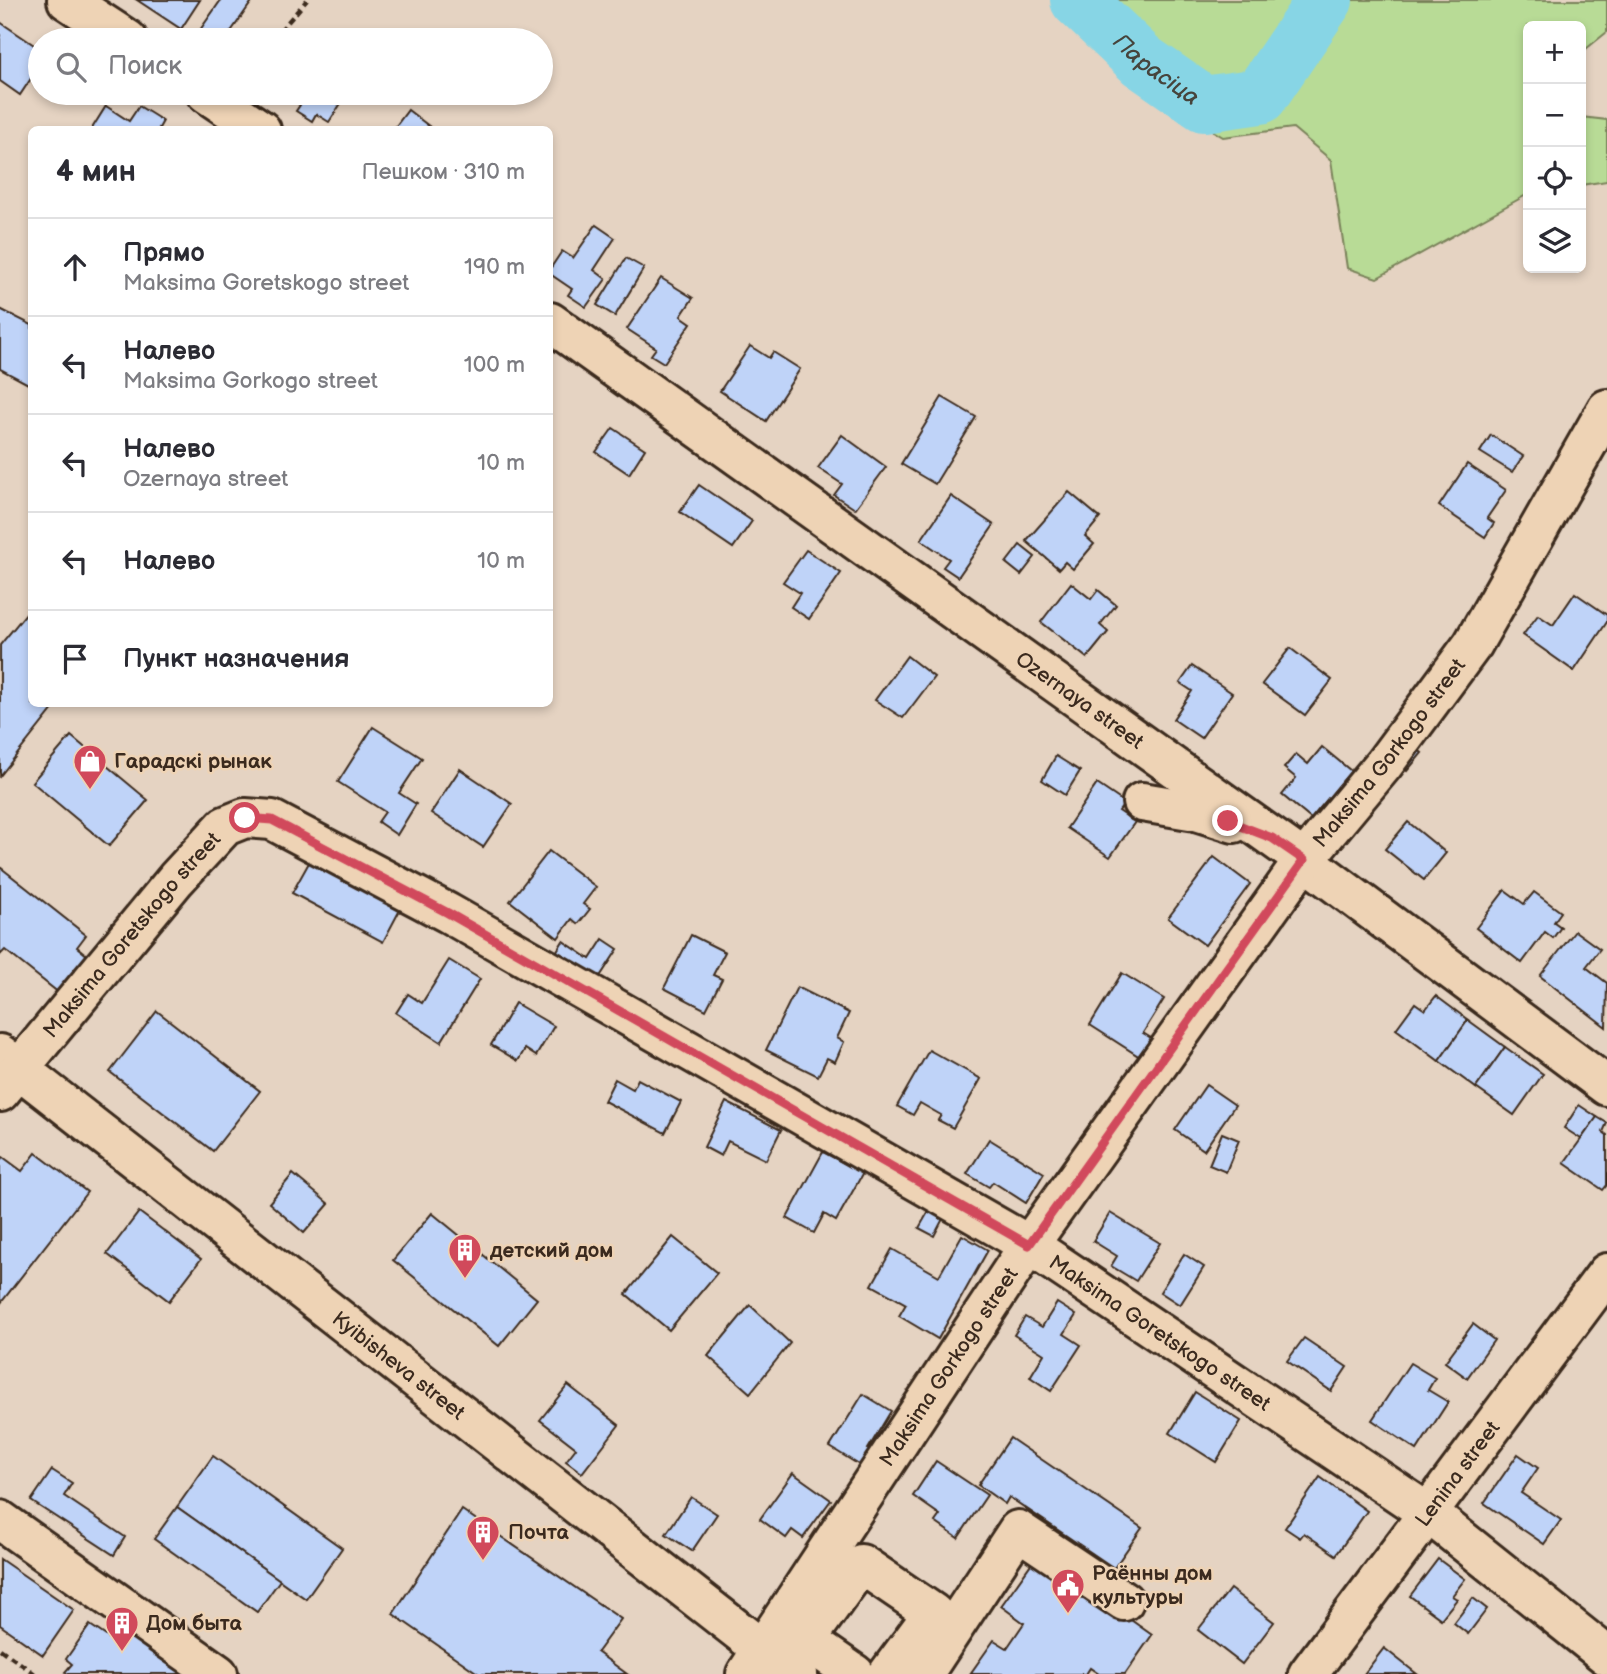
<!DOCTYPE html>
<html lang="ru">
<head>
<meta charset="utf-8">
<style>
  body { margin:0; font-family:"Balsamiq Sans",sans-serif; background:#f2f2f3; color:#2b2b33 }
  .controls { position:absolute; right:21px; top:21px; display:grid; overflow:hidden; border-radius:10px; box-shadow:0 4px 10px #0003 }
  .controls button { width:63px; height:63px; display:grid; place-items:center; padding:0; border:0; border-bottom:2px solid #e1e1e2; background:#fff; color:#2b2b33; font:35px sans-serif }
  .stop { position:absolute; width:21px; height:21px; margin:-16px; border:5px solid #d1495b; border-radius:50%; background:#fff }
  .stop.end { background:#d1495b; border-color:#fff; box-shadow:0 2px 7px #0008 }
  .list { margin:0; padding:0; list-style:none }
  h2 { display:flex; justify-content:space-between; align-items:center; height:91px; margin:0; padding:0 28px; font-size:30px }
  h2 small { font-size:23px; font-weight:400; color:#7c7c81 }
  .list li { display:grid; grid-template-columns:46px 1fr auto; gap:21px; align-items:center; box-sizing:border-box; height:98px; padding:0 28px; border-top:2px solid #e1e1e2 }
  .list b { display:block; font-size:26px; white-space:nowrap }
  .list p { margin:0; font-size:23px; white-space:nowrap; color:#7c7c81 }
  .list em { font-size:23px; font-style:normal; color:#7c7c81 }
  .icon { flex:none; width:38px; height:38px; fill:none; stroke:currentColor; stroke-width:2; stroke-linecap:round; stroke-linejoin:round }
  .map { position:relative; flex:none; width:1607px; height:1674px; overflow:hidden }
  .search { position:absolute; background:#fff; box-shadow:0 4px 10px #0003; left:28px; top:28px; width:525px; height:77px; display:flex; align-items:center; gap:18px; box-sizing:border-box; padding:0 24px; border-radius:38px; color:#7c7c81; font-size:26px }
  .panel { position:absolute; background:#fff; box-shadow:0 4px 10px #0003; left:28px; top:126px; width:525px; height:581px; border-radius:10px }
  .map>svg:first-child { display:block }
  .green { fill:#b8db96; stroke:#7a825a; stroke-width:2 }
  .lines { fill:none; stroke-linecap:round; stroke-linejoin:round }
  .river { stroke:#87d5e5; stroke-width:56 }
  .building { fill:#bfd3f8; stroke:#3b2a1e; stroke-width:2 }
  .minor-casing { stroke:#3b2a1e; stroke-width:44 }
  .path { stroke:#3b2a1e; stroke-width:4.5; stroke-dasharray:7 5; stroke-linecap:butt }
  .minor { stroke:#eed3b5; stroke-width:38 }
  .route { stroke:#d1495b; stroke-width:9 }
  .labels { text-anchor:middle; stroke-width:5; stroke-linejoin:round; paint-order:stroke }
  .street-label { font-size:21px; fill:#3b2a1e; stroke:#eed3b5 }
  .poi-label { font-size:21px; font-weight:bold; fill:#3b2a1e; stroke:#eed3b5; text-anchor:start }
  .water-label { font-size:23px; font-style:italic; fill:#46443c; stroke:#eed3b5 }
</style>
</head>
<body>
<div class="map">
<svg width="1607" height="1674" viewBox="0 0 1607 1674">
  <rect width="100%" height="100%" fill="#e5d3c2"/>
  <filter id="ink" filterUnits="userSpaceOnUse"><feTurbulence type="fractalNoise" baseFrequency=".0143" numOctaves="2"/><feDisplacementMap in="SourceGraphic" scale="14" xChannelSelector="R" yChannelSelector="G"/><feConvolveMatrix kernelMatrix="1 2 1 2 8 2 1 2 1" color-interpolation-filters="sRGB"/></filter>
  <g filter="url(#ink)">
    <!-- green -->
    <g class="green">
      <path d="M1105 0H1607V32L1581 53V26H1528V194L1377 278 1347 268 1331 160 1293 128 1223 137 1164 101Z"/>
      <path d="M1581 117 1607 120V181L1581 185Z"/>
    </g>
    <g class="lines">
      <!-- river -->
      <path class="river" id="s1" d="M1078 0 1142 61 1204 104 1260 96 1325 0"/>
    </g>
    <!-- building -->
    <g class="building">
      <path d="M137 0H200L181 29Z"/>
      <path d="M221 0H253L225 40H193Z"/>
      <path d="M0 22 40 49V65L20 95 0 81Z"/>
      <path d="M281 93H338L345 97 329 122 316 114 312 121 296 111 300 105Z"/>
      <path d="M106 106 129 121 139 106 163 121 158 130H91Z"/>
      <path d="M408 110 434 130H393Z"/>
      <path d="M596 225 615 238 594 270 606 279 586 307 568 295 572 289 550 274V269L562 251 573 258Z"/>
      <path d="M626 258 644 268 615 316 597 305Z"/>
      <path d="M661 278 693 298 681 316 691 323 664 363 651 355 656 348 627 329Z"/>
      <path d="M0 309 32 325V386L0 369Z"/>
      <path d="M750 346 769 358 773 352 800 369 766 421 720 391Z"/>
      <path d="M942 397 976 417 935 484 901 464Z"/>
      <path d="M613 428 645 449 629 474 596 452Z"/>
      <path d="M842 435 886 467 855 509 834 495 842 484 818 468Z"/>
      <path d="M1491 435 1523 456 1512 472 1480 452Z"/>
      <path d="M1467 464 1506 490 1487 518 1494 523 1485 537 1439 506Z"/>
      <path d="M699 485 752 521 733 548 680 512Z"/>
      <path d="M1069 492 1100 518 1085 536 1094 544 1073 569 1065 562 1059 569 1026 541Z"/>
      <path d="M951 496 994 525 958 577 943 567 949 559 921 540Z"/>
      <path d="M1020 545 1035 557 1021 575 1006 563Z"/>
      <path d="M806 550 841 573 809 619 791 607 800 593 783 582Z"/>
      <path d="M1071 583 1091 599 1098 590 1116 605 1100 625 1108 632 1087 658 1041 622Z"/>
      <path d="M1575 593 1607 615V622L1574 671 1523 635 1538 615 1553 625Z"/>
      <path d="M32 606V704H57L0 776V645Z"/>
      <path d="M1290 648 1332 680 1305 715 1262 684Z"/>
      <path d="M907 656 934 677 903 718 875 700Z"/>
      <path d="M1192 666 1232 693 1201 738 1173 719 1192 691 1180 683Z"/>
      <path d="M373 727 422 758 399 793 416 804 397 835 378 822 385 812 338 782Z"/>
      <path d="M71 736 148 800 109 846 32 782Z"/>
      <path d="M1412 745 1422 753 1407 771 1398 763Z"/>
      <path d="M1322 747 1351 771 1311 819 1282 795 1296 778 1284 768 1296 754 1308 764Z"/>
      <path d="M1056 756 1080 771 1065 795 1042 780Z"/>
      <path d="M460 769 512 804 483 847 431 813Z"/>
      <path d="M1097 784 1125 803 1119 811 1135 822 1110 857 1067 828Z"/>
      <path d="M1408 822 1446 853 1424 880 1385 849Z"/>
      <path d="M549 851 596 887 583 904 590 909 578 924 572 919 558 938 510 901Z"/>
      <path d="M1214 857 1250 884 1205 945 1168 918Z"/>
      <path d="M311 859 401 908 383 942 292 893Z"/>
      <path d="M0 867 86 935 77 947 88 956 59 993 5 950 0 955Z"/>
      <path d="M1505 890 1524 904 1534 892 1561 912 1554 922 1561 927 1553 938 1545 932 1522 963 1476 928Z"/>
      <path d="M1575 931 1600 949 1586 967 1607 983 1606 1027 1540 976Z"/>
      <path d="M691 935 725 952 713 975 722 979 706 1010 664 988Z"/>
      <path d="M603 939 618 949 597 981 555 954 563 941 590 959Z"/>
      <path d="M449 960 480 979 441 1042 396 1013 408 994 422 1003Z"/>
      <path d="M1122 973 1164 999 1143 1033 1151 1038 1140 1057 1090 1025Z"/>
      <path d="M797 987 849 1013 837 1038 844 1042 835 1062 827 1058 818 1076 766 1050Z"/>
      <path d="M1436 996 1468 1020 1439 1061 1396 1029 1415 1003 1425 1010Z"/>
      <path d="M515 1003 554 1026 536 1056 525 1049 518 1061 491 1045Z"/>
      <path d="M157 1011 260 1091 213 1151 110 1072Z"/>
      <path d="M1468 1020 1505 1047 1476 1088 1439 1061Z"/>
      <path d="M1505 1047 1543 1074 1514 1115 1476 1088Z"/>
      <path d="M929 1050 981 1079 953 1128 938 1120 941 1115 920 1103 913 1115 897 1106Z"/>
      <path d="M615 1079 633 1089 638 1079 681 1102 665 1133 604 1101Z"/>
      <path d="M1206 1085 1235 1105 1204 1150 1175 1130Z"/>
      <path d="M726 1102 781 1130 766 1160 728 1141 721 1156 704 1147Z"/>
      <path d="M1579 1105 1597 1117 1581 1139 1564 1128Z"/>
      <path d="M1597 1117 1607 1123 1603 1132 1607 1135V1185L1603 1190 1564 1163Z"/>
      <path d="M1222 1133 1239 1140 1226 1172 1209 1165Z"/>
      <path d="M989 1139 1044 1173 1026 1203 993 1182 989 1187 967 1174Z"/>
      <path d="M823 1152 863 1173 836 1221 824 1214 814 1233 787 1218Z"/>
      <path d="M36 1153 87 1192 0 1304V1160L3 1157 22 1171Z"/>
      <path d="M293 1174 329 1204 304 1233 269 1203Z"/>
      <path d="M931 1207 945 1215 934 1236 919 1228Z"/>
      <path d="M139 1212 201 1259 169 1301 107 1254Z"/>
      <path d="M432 1213 537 1299 499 1346 393 1260Z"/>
      <path d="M1110 1213 1160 1243 1136 1281 1111 1266 1117 1256 1093 1241Z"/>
      <path d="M962 1235 988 1250 938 1339 899 1316 906 1304 872 1285 892 1249 939 1276Z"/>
      <path d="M673 1237 717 1273 669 1330 626 1294Z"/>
      <path d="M1184 1254 1204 1267 1180 1305 1160 1292Z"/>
      <path d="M1057 1303 1076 1315 1064 1334 1081 1345 1051 1391 1030 1377 1044 1354 1014 1335 1025 1317 1042 1327Z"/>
      <path d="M750 1305 790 1343 750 1393 708 1356Z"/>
      <path d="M1473 1324 1494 1340 1467 1378 1445 1362Z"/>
      <path d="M1304 1338 1347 1367 1331 1391 1287 1361Z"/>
      <path d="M1410 1363 1435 1378 1428 1390 1448 1402 1417 1450 1372 1420Z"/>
      <path d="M568 1385 619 1425 582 1473 566 1461 576 1448 540 1420Z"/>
      <path d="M1195 1392 1241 1421 1216 1462 1170 1433Z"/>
      <path d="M863 1394 891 1411 868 1449 874 1452 864 1468 830 1447Z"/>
      <path d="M1010 1438 1142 1528 1114 1568 1009 1497 1005 1504 978 1485Z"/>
      <path d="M1518 1454 1538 1468 1521 1493 1561 1520 1544 1544 1484 1503Z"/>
      <path d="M213 1456 342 1548 306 1599 177 1507Z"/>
      <path d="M936 1461 987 1495 958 1538 935 1522 940 1515 913 1496Z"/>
      <path d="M52 1470 72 1483 64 1496 125 1537 114 1555 31 1501Z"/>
      <path d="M793 1473 831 1500 803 1538 792 1530 786 1538 760 1519Z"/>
      <path d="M1320 1477 1367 1511 1336 1555 1304 1533 1300 1538 1285 1528Z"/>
      <path d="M691 1497 717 1514 692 1551 666 1534Z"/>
      <path d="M177 1507 280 1580 257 1612 154 1539Z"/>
      <path d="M462 1510 621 1619 597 1652 627 1674H479L393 1614Z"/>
      <path d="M1038 1554 1152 1635 1125 1674H1099L1090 1668 1086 1674H970L994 1640 1007 1648 1024 1623 1001 1606Z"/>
      <path d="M0 1559 74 1610 43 1655 0 1625Z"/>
      <path d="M1438 1559 1465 1579 1452 1596 1457 1599 1441 1619 1410 1596Z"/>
      <path d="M1230 1589 1274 1622 1242 1664 1198 1630Z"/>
      <path d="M1473 1598 1487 1609 1468 1634 1454 1623Z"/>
      <path d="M90 1625 121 1646 135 1626 203 1674H68L65 1672 72 1664 66 1659Z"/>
      <path d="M1384 1648 1417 1674H1364Z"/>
    </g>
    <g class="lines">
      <defs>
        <g id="minor">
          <path d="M67 0 128 40"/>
          <path d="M206 93 261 130"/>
          <path id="s2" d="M550 322 1304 860 1607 1086"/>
          <path d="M1142 802 1196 811 1234 823"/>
          <path id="s3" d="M0 1054 763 1650 798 1674"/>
          <path id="s4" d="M0 1092 176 879 225 826 245 818 272 820 448 913 1029 1245 1428 1513 1607 1656"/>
          <path d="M0 1520 218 1674"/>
          <path d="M924 1673 1018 1530 1124 1601"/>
          <path id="s5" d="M746 1674 1029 1245 1304 860 1384 764 1473 644 1607 409"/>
          <path d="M855 1674 806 1640 861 1564 933 1613 888 1674"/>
          <path id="s6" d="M1308 1674 1607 1273"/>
        </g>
      </defs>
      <!-- minor casing -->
      <use href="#minor" class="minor-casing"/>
      <!-- path -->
      <g class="path">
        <path d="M272 40 307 0"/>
        <path d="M0 1649 35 1674"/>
      </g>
      <!-- minor -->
      <use href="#minor" class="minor"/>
    </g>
  </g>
  <g class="lines" filter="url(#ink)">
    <!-- route -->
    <path class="route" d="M245 818 272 820 448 913 1029 1245 1304 860 1272 838 1228 821"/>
  </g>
  <!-- icons -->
  <defs>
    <symbol id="shop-pin" viewBox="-11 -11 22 30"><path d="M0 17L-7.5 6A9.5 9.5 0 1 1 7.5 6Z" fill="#d1495b" stroke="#eed3b5"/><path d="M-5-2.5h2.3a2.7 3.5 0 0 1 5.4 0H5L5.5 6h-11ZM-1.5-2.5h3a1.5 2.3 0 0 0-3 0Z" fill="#fff"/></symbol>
    <symbol id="building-pin" viewBox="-11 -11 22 30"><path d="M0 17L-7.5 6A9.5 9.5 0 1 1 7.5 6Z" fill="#d1495b" stroke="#eed3b5"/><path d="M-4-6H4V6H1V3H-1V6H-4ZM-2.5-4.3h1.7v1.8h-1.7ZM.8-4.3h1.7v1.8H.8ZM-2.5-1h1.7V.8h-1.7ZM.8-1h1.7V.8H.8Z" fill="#fff"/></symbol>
    <symbol id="civic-pin" viewBox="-11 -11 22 30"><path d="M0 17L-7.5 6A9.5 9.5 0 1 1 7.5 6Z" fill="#d1495b" stroke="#eed3b5"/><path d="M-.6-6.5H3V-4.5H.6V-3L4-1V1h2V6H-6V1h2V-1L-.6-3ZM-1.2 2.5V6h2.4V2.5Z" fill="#fff"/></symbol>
  </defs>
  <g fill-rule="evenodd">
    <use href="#shop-pin" x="71" y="742" width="38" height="52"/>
    <use href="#building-pin" x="446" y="1231" width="38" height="52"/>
    <use href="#building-pin" x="464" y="1513" width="38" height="52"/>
    <use href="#civic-pin" x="1049" y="1566" width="38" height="52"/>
    <use href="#building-pin" x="103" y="1604" width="38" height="52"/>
  </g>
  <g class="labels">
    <!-- street labels -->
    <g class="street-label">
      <text dy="7" stroke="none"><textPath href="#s2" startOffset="651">Ozernaya street</textPath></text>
      <text dy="7" stroke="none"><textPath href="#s5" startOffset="1124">Maksima Gorkogo street</textPath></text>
      <text dy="7" stroke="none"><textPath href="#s4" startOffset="205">Maksima Goretskogo street</textPath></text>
      <text dy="7" stroke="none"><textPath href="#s4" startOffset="1423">Maksima Goretskogo street</textPath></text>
      <text dy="7" stroke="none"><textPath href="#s3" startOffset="506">Kyibisheva street</textPath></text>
      <text dy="7" stroke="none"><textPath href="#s5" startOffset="368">Maksima Gorkogo street</textPath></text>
      <text dy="7" stroke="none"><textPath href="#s6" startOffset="250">Lenina street</textPath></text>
    </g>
    <!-- poi labels -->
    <g class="poi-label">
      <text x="114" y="768">Гарадскі рынак</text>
      <text x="490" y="1257">детский дом</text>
      <text x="508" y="1539">Почта</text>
      <text x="1092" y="1580">Раённы дом<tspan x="1092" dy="24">культуры</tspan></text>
      <text x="146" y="1630">Дом быта</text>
    </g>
    <!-- water labels -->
    <g class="water-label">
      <text dy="8" stroke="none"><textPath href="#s1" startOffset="105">Парасіца</textPath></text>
    </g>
  </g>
</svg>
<div class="controls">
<button>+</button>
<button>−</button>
<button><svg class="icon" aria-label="locate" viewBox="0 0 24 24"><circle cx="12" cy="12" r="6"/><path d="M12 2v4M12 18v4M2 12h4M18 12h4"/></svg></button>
<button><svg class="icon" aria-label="layers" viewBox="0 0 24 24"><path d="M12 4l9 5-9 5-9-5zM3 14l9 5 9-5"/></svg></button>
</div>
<div class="stop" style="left:245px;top:818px"></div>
<div class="stop end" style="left:1228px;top:821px"></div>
<div class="search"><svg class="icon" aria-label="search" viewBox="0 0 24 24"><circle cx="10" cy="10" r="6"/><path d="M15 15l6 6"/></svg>Поиск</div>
<section class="panel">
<h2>4 мин<small>Пешком · 310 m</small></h2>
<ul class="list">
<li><svg class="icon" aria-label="ahead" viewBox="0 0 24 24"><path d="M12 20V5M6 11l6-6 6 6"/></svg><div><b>Прямо</b><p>Maksima Goretskogo street</p></div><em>190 m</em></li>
<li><svg class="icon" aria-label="left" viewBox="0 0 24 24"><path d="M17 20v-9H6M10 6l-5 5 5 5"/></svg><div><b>Налево</b><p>Maksima Gorkogo street</p></div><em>100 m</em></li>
<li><svg class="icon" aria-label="left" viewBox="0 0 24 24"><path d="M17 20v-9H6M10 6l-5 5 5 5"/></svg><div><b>Налево</b><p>Ozernaya street</p></div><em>10 m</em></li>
<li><svg class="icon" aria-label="left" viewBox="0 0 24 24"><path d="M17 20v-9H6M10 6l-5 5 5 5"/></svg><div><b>Налево</b></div><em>10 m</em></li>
<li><svg class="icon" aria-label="arrive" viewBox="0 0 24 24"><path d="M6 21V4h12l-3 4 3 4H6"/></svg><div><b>Пункт назначения</b></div></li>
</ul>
</section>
</div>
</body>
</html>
